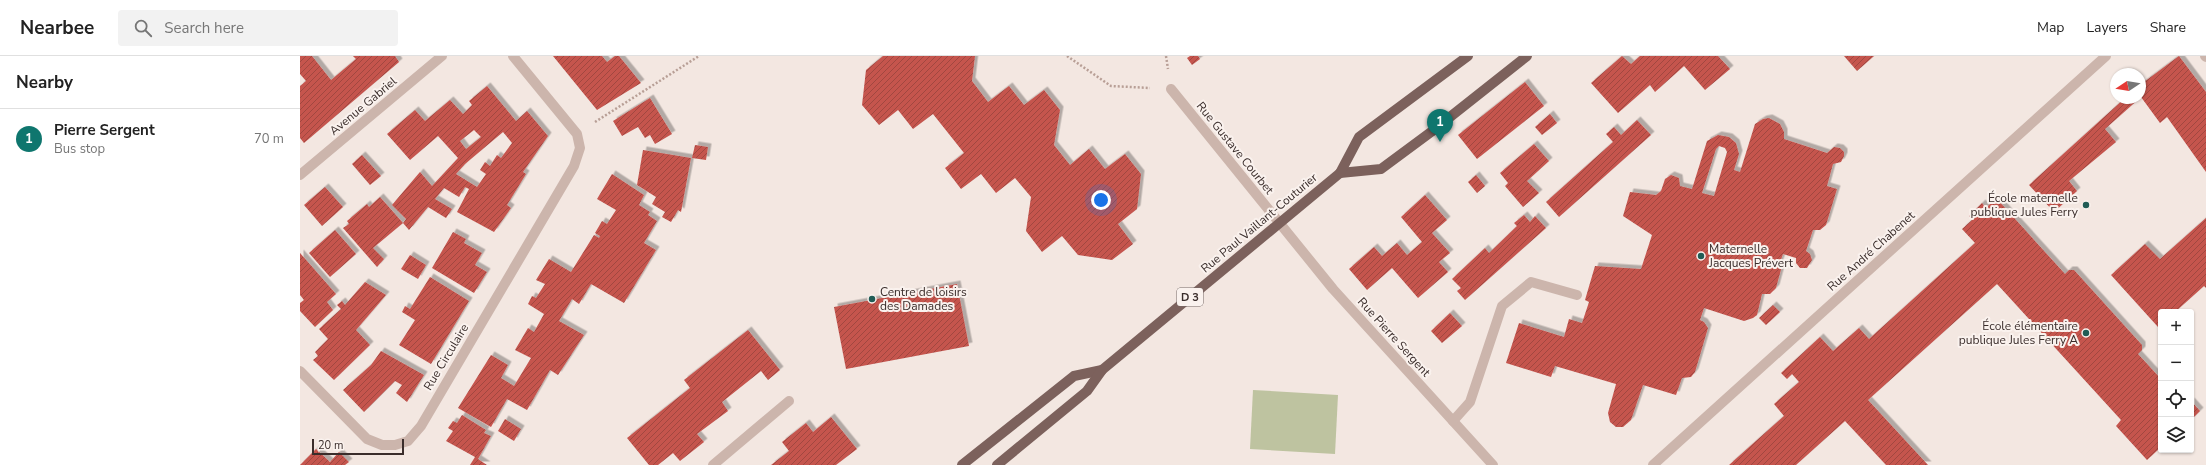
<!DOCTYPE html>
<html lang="en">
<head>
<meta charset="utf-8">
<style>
  body { margin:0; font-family:"Nunito Sans",sans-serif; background:#f2f2f2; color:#222 }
  .controls { position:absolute; right:12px; bottom:12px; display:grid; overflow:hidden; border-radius:4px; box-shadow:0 1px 3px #0004 }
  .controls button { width:36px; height:36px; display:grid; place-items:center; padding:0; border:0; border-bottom:1px solid #e0e0e0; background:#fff; color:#222; font:20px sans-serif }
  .compass { position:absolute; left:1810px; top:12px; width:36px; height:36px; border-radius:50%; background:#fff; box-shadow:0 1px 3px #0004; rotate:258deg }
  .scale { position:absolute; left:12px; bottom:10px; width:92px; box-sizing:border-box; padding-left:4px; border:2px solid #3a2d2b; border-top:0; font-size:11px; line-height:14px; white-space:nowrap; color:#3a2d2b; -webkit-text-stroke:3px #faf2ee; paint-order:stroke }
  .you { position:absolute; left:801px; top:144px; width:14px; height:14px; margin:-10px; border:3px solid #fff; border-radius:50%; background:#1a73e8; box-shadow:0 0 0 6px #1a73e833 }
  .badge { display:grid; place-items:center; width:26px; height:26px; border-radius:50%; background:#0f766e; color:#fff; font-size:13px; font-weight:700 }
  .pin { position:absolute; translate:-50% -33px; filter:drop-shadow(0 1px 2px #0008) }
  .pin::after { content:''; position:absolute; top:21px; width:14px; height:12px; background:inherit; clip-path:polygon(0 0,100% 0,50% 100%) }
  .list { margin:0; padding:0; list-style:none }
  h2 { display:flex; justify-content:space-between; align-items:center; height:52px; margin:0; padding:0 16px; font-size:17px }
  h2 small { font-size:13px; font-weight:400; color:#767676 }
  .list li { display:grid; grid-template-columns:26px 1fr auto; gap:12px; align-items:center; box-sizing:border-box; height:60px; padding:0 16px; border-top:1px solid #e0e0e0 }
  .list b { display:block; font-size:15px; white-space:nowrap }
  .list p { margin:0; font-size:13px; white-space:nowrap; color:#767676 }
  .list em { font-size:13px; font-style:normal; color:#767676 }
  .icon { flex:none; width:22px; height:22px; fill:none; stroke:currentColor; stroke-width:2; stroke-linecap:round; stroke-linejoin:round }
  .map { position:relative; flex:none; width:1906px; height:409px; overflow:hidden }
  header { display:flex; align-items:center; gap:24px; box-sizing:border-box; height:56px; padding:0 20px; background:#fff; border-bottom:1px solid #e0e0e0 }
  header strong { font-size:19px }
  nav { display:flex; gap:22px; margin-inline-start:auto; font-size:14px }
  .search { width:280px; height:36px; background:#f2f2f2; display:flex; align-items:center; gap:10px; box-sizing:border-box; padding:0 14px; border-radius:4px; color:#767676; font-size:15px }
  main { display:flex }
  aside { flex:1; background:#fff }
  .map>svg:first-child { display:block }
  .pitch { fill:#bec3a0 }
  .building { fill:url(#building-hatch); fill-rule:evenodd; filter:url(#shadow) }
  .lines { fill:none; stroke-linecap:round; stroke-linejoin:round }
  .path { stroke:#b89f96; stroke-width:2.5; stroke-dasharray:2 2; stroke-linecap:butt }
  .minor { stroke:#ccb5ac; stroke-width:10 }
  .major { stroke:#7c615c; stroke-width:10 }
  .poi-dot { fill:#205c55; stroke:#faf2ee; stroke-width:1.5 }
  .labels { text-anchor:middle; stroke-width:4; stroke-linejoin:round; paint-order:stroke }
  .shield { fill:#faf2ee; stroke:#746866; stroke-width:1 }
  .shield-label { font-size:11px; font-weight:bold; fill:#3a2d2b }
  .street-label { font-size:12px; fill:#3a2d2b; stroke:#faf2ee }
  .poi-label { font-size:12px; fill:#3a2d2b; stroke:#faf2ee; text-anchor:end }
</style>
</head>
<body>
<header>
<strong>Nearbee</strong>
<div class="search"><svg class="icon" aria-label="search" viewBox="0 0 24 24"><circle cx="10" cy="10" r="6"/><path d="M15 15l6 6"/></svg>Search here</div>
<nav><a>Map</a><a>Layers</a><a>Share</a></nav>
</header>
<main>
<aside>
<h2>Nearby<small></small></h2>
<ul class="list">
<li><span class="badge">1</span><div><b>Pierre Sergent</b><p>Bus stop</p></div><em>70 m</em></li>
</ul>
</aside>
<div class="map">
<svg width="1906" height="409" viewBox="0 0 1906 409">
  <defs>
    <pattern id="building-hatch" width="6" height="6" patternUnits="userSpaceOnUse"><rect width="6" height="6" fill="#c5544e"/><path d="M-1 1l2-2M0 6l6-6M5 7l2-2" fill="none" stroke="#a14641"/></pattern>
    <filter id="shadow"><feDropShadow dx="3.5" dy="-3.5" stdDeviation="0" flood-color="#0004"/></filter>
  </defs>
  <rect width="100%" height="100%" fill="#f3e7e1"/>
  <!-- pitch -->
  <path class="pitch" d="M953 334 1038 339 1035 398 950 393Z"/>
  <!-- building -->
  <g class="building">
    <path d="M0 0H12L31 24 56 3 53 0H95L99 6 4 87 0 82V30L6 25 0 18Z"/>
    <path d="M253 0H302L307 6 315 0H319L341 27 297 54Z"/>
    <path d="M583 0H675L672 25 688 46 709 30 724 49 744 34 760 54 754 89 770 109 789 93 805 113 825 98 841 118 837 153 818 168 833 188 812 204 778 199 762 180 742 196 726 175 731 141 715 122 696 137 681 118 661 133 645 112 664 97 633 58 613 73 598 54 579 69 562 49 566 14Z"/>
    <path d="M890 0H898L900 3 892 9 887 2Z"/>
    <path d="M1322 0 1331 8 1340 0H1418L1430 13 1405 34 1384 10 1355 36 1350 29 1318 57 1291 27Z"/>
    <path d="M1544 0H1574L1557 15Z"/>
    <path d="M1879 0 1906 36V116L1867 61 1860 67 1841 41 1805 73 1816 86 1769 125 1777 135 1754 156 1729 129 1825 42H1840V29Z"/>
    <path d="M1225 26 1244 50 1177 103 1158 79Z"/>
    <path d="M187 30 216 65 227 55 248 80 223 116 226 118 207 149 211 152 194 176 157 156 169 133 165 131 159 141 144 132 135 143 152 153 146 162 128 151 109 174 103 167 106 163 92 149 120 116 132 130 158 102 138 80 110 104 87 78 115 54 125 65 150 44 163 58 172 49 169 45ZM174 74 181 81 166 93 160 85ZM203 76 212 87 201 102 197 99 190 110 185 106 180 114 186 118 177 131 156 118 165 108Z"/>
    <path d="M350 42 372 78 355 88 350 79 345 82 338 71 322 80 313 65Z"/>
    <path d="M1250 58 1257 67 1242 79 1235 71Z"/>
    <path d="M1469 62 1480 68 1484 76V83L1527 97 1534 91 1540 92 1544 96V100L1541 106 1533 108 1527 130 1537 133 1526 169 1520 174H1513L1506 195 1510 198 1512 204 1507 212H1500L1496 207V202L1483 198 1479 209 1482 210 1476 232 1470 238H1462L1457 259 1453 262 1444 265 1404 252 1400 264 1404 266 1408 272 1395 316 1391 321 1382 322 1376 339 1343 329 1331 364 1323 371H1316L1310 366 1308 357 1316 328 1255 310 1251 321 1206 307 1219 267 1264 281 1269 263 1282 267 1289 246 1285 244 1295 210 1341 213 1352 179 1323 160 1330 136 1356 139 1361 135 1365 123 1371 119 1379 122 1380 130 1392 133 1407 85 1418 79 1429 81 1436 87 1439 98 1434 114 1440 116 1455 68 1463 63ZM1419 90 1425 92 1427 96 1414 140 1402 137 1416 93Z"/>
    <path d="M1337 64 1351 79 1259 161 1246 146 1313 86 1306 78 1314 71 1321 79Z"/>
    <path d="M1234 88 1249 105 1227 125 1239 137 1223 151 1205 130 1208 127 1200 117Z"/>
    <path d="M395 89 408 91 406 104 392 102Z"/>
    <path d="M343 94 391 102 381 156 378 154 371 166 362 161 365 156 352 148 356 141 337 129Z"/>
    <path d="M62 99 81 120 70 129 52 108Z"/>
    <path d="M312 118 344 139 339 149 350 156 348 159 357 165 344 187 356 194 324 247 291 228 279 248 272 243 259 265 284 279 258 319 250 314 227 354 207 343 191 371 158 352 191 299 208 309 201 322 214 330 231 302 215 294 228 272 234 276 244 258 228 248 232 240 236 242 245 228 236 224 249 203 271 216 294 179 299 182 300 180 295 177 302 165 307 168 316 154 297 143Z"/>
    <path d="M1176 119 1185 130 1177 137 1168 126Z"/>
    <path d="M25 131 43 151 22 170 4 149Z"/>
    <path d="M1125 139 1147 164 1132 177 1150 197 1139 206 1148 216 1118 242 1092 212 1067 234 1049 213 1074 191 1082 200 1097 187 1107 199 1122 186 1101 161Z"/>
    <path d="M80 141 103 167 73 192 84 203 77 211 43 172 49 168 47 165 67 148 69 151Z"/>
    <path d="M1696 142 1765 218 1769 214H1774L1842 289V294L1838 298 1861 323V391L1847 404 1816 370 1821 364 1697 228 1568 344 1628 409H1586L1545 365 1496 409H1429L1484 360 1474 348 1499 326 1492 318 1487 323 1481 317 1520 281 1533 295 1559 272 1569 283 1675 187 1662 173 1672 164 1669 160 1682 147 1686 152Z"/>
    <path d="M1224 159 1230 166 1235 160 1246 172 1165 244 1157 235 1161 232 1152 223 1185 192 1189 197 1217 170 1214 167Z"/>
    <path d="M1906 162V232L1904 230 1875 256H1861V268L1858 271 1811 219 1845 188 1860 203Z"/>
    <path d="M35 174 56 198 30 221 9 197Z"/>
    <path d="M153 176 166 183 164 187 182 197 175 209 187 216 174 237 132 212Z"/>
    <path d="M0 197 36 238 27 246 33 254 15 271 0 255V247L4 244 0 239Z"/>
    <path d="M110 199 126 209 118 223 101 213Z"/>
    <path d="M130 221 169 245 131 308 99 289 115 264 102 256 105 250 110 253Z"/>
    <path d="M65 226 86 239 56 274 70 289 34 324 13 304 18 300 15 296 28 283 19 273 41 253 37 249 42 245 45 249Z"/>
    <path d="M657 228 669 290 546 313 534 251Z"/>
    <path d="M1473 249 1480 256 1466 269 1459 262Z"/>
    <path d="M1150 257 1162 270 1142 287 1131 275Z"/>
    <path d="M448 274 480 314 468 324 461 315 422 346 428 355 397 378 404 386 380 405 373 397 358 409H349L327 382 390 332 384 324Z"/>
    <path d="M81 295 124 319 107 346 96 337 102 329 95 325 64 356 43 334 71 309Z"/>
    <path d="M1891 345 1900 355 1891 364Z"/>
    <path d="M162 359 186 374 184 377 191 380 178 403 187 409H170L175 401 146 385 153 375 148 372 153 365 157 367Z"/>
    <path d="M531 361 557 393 536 409H471L489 395 482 386 506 367 513 376Z"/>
    <path d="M205 363 221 373 214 385 198 375Z"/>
    <path d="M16 393 30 406 39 396 49 406 45 409H0Z"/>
  </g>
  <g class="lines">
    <!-- path -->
    <g class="path">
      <path d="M767 0 811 30 850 32"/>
      <path d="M866 0 868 13"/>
      <path d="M295 66 399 0"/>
    </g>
    <!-- minor -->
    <g class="minor">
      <path d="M1905 0 1906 1"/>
      <path d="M871 33 1033 233 1193 409"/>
      <path d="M0 119 142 0"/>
      <path d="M0 315 67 383 82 389H95L108 385 121 370 274 110 280 92 277 78 213 0"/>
      <path d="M1153 365 1170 346 1202 250 1231 226 1277 239"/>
      <path d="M413 409 489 345"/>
      <path d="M1353 409 1806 0"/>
    </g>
    <!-- major -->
    <g class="major">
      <path d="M1040 117 1081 113 1131 76 1227 0"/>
      <path d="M662 409 774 320 802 314"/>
      <path d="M697 409 787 335 802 314 1040 117 1059 81 1168 0"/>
    </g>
  </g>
  <!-- markers -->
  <g class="poi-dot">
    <circle cx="1786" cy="149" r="4"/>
    <circle cx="1401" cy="200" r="4"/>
    <circle cx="572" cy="243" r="4"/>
    <circle cx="1786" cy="277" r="4"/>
  </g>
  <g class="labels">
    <!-- shield labels -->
    <rect class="shield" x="877" y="232" width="26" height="18" rx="3"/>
    <g class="shield-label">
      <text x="890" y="245">D 3</text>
    </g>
    <!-- street labels -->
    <g class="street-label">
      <text transform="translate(63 50) rotate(-40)" y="4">Avenue Gabriel</text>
      <text transform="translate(935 92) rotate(51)" y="4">Rue Gustave Courbet</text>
      <text transform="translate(959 167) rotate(-40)" y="4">Rue Paul Vaillant-Couturier</text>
      <text transform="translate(1571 195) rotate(-42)" y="4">Rue André Chabenet</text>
      <text transform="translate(1094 281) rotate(48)" y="4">Rue Pierre Sergent</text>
      <text transform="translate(146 301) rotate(-59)" y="4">Rue Circulaire</text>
    </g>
    <!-- poi labels -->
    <g class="poi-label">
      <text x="1778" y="146">École maternelle<tspan x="1778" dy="14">publique Jules Ferry</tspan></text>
      <text x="1409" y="197" text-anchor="start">Maternelle<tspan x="1409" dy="14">Jacques Prévert</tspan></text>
      <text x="580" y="240" text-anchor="start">Centre de loisirs<tspan x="580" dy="14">des Damades</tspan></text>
      <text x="1778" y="274">École élémentaire<tspan x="1778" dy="14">publique Jules Ferry A</tspan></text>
    </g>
  </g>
</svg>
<div class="controls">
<button>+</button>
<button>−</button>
<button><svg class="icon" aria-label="locate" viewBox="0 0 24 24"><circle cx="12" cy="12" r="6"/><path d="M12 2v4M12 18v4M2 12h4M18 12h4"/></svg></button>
<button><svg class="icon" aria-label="layers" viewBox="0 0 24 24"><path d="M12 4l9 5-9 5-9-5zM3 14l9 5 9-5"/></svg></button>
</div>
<svg class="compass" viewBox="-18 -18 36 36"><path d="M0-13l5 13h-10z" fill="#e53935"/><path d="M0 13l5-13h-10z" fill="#767676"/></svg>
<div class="scale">20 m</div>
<div class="you"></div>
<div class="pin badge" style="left:1140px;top:86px">1</div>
</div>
</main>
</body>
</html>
